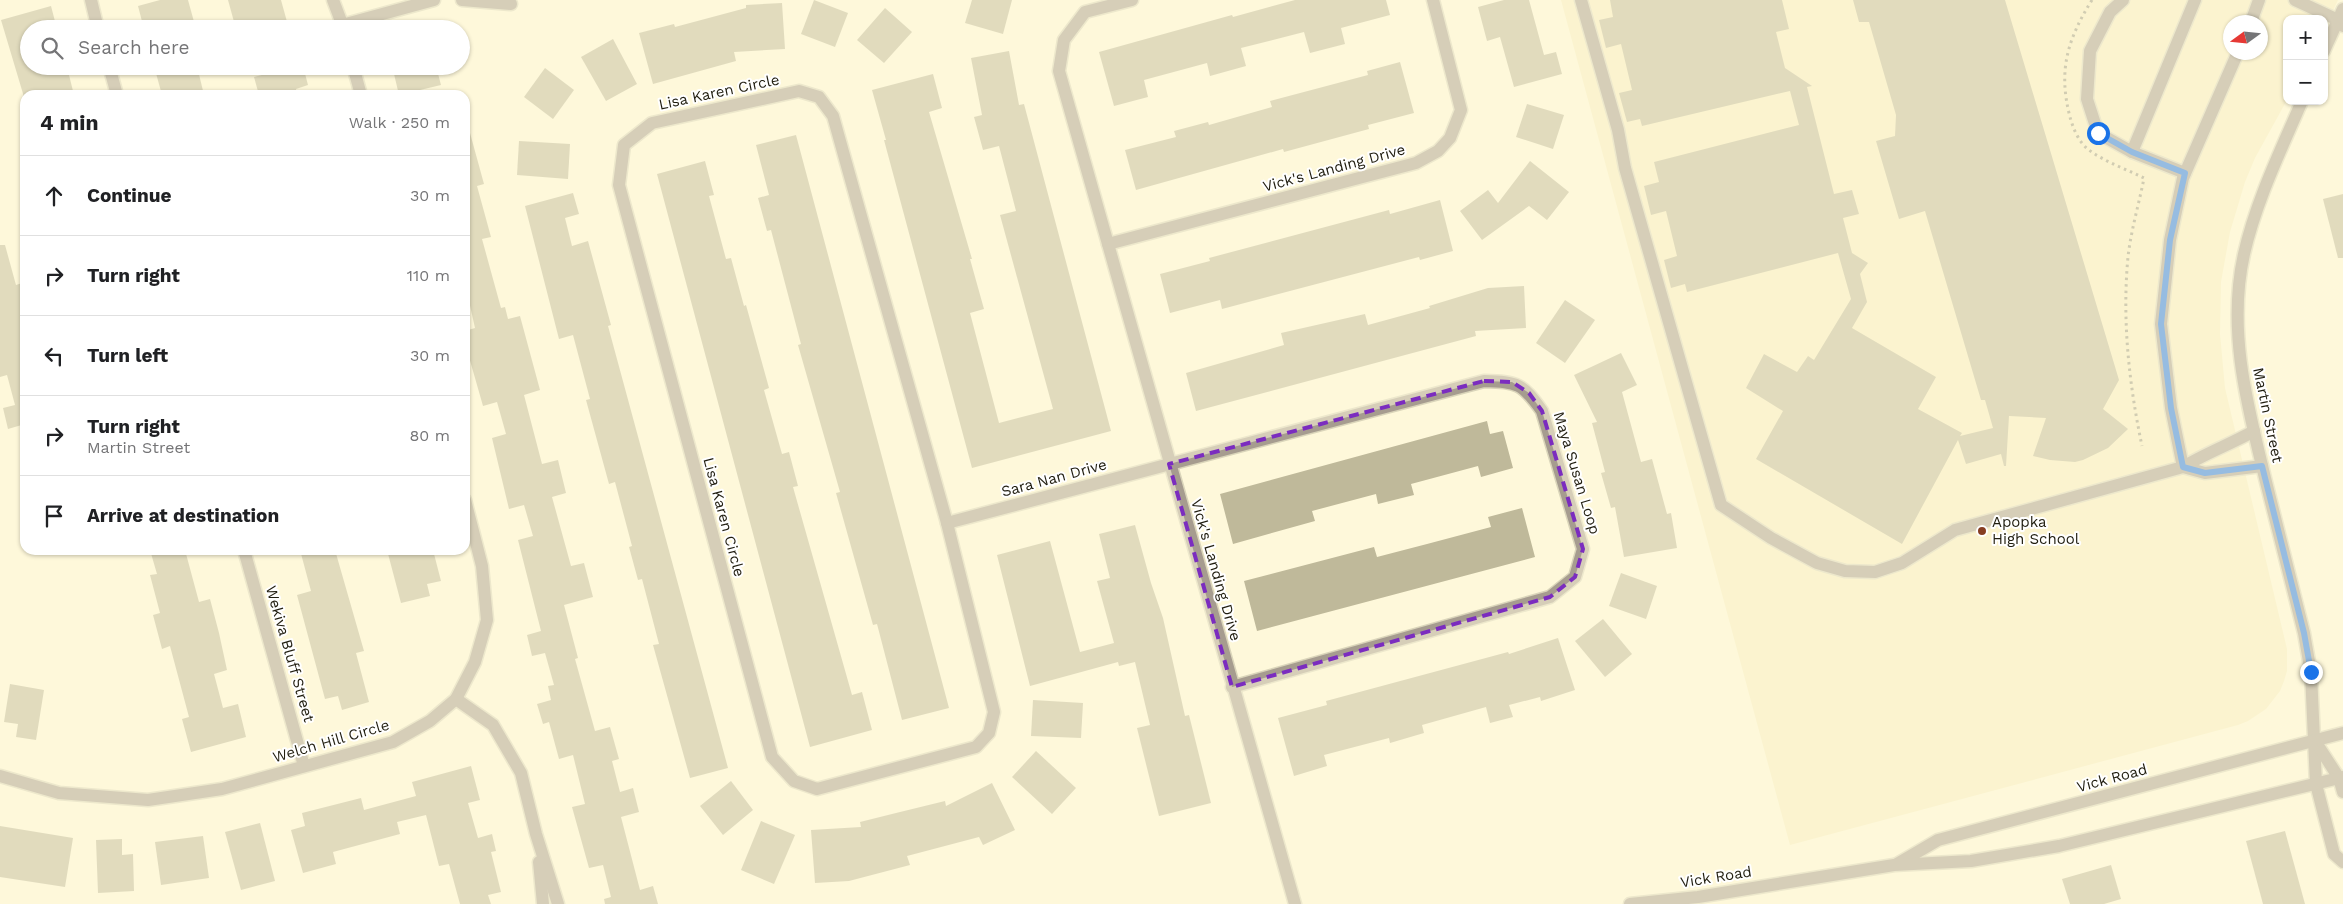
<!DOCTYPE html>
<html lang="en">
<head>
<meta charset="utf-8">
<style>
  body { margin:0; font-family:"Work Sans",sans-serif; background:#f6f6f6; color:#202124 }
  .controls { position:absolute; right:15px; top:15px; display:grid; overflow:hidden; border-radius:10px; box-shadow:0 1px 4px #0004 }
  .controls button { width:45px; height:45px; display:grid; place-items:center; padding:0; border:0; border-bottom:1px solid #e0e0e0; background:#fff; color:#202124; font:25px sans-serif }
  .compass { position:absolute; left:2223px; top:15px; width:45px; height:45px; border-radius:50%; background:#fff; box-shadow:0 1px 4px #0004; rotate:255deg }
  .stop { position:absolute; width:15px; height:15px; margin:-11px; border:4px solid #1a73e8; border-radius:50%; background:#fff }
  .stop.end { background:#1a73e8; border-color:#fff; box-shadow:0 1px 5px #0008 }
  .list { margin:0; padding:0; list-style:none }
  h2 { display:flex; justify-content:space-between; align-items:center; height:65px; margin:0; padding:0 20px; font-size:21px }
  h2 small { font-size:16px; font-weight:400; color:#757577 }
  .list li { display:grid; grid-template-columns:32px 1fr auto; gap:15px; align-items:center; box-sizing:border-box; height:80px; padding:0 20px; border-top:1px solid #e0e0e0 }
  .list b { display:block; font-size:19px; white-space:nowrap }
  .list p { margin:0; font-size:16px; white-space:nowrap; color:#757577 }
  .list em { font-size:16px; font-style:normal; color:#757577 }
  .icon { flex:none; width:28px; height:28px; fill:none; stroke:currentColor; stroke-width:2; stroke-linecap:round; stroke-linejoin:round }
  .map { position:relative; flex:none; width:2343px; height:904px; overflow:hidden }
  .search { position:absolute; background:#fff; box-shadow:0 1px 4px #0004; left:20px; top:20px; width:450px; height:55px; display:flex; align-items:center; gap:12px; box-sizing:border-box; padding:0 18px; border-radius:28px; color:#757577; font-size:19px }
  .panel { position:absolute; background:#fff; box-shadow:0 1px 4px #0004; left:20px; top:90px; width:450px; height:465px; border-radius:15px }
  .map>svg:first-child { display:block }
  .built { fill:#f8eec1; fill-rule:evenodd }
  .building { fill:#bfb99a }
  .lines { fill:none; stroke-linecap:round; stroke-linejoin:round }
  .minor-casing { stroke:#dad5ba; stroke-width:15 }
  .path { stroke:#9c9881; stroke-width:3; stroke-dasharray:2.5 4; stroke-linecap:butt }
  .minor { stroke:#a69c8f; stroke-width:12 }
  .route { stroke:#1a73e8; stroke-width:6 }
  .marked { fill:none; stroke:#7b2cbf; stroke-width:4; stroke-dasharray:10 6; stroke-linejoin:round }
  .poi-dot { fill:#863d21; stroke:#fff; stroke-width:2 }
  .labels { text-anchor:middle; stroke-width:4; stroke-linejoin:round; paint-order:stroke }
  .street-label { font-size:15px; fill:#201d0f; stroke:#fff }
  .poi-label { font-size:15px; fill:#201d0f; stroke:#fff; text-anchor:start }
</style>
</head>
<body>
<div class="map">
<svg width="2343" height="904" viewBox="0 0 2343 904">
  <rect width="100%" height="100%" fill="#fef8da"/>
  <!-- built -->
  <path class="built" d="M1561 0H2338L2324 30V19H2287V100L2255 158 2245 182 2230 232 2221 282 2220 334 2225 388 2287 649V671L2284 681 2280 691 2266 709 2248 721 2238 725 1790 845ZM2230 22H2260V52H2230Z"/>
  <!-- building -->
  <g class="building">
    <path d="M160 0H188L196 29H144L138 6Z"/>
    <path d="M228 0H281L289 29H236Z"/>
    <path d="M814 0 848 13 835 47 801 34Z"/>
    <path d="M972 0H1012L1003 34 965 23Z"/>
    <path d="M1295 0H1386L1390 15 1341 28 1345 44 1310 53 1304 32 1241 48 1246 66 1210 76 1207 63 1144 80 1148 97 1114 106 1099 52 1232 15 1233 17Z"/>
    <path d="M1504 0H1529L1544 55 1556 52 1562 74 1514 87 1500 37 1487 41 1478 7Z"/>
    <path d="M1610 0H1782L1789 29 1776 32 1785 68 1812 86 1807 87 1834 194 1852 190 1859 214 1843 218 1852 253 1868 263 1860 274 1867 302 1852 328 1936 377 1918 409 1962 433 1960 436 1993 428 1985 400H1981L1925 211 1899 219 1876 141 1895 136 1896 115 1869 22H1859L1853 0H2005L2119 380 2103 409 2128 429 2108 448 2083 460 2075 462 2050 460 2033 456 2046 418 2009 416 2006 466H2004L2001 454 1966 464 1958 440 1902 544 1756 459 1783 411 1746 388 1764 354 1797 372 1808 356 1814 360 1851 299 1838 253 1687 292 1685 284 1671 288 1664 260 1677 256 1666 211 1651 215 1644 186 1659 182 1654 162 1799 125 1790 91 1642 126 1640 119 1627 122 1619 93 1632 90 1621 44 1606 48 1599 20 1613 17Z"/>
    <path d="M782 3 785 49 734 52 736 61 653 84 639 33 674 24 675 27 746 8V5Z"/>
    <path d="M51 6 57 29H29V66H52L54 75 68 71 74 95H25L24 97 1 20Z"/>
    <path d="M885 8 912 32 884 63 857 40Z"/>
    <path d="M613 39 637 84 606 101 581 57Z"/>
    <path d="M1009 51 1019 105 1024 104 1111 431 972 468 884 140H886L872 90 933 74 942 108 929 112 972 259H970L984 309 970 313 999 423 1053 409 1000 215 1016 211 999 146 983 150 974 117 982 115 971 58Z"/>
    <path d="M1400 62 1414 113 1368 125 1369 129 1284 152 1283 149 1136 190 1125 150 1176 137 1174 131 1208 122 1209 125 1272 107 1270 101 1368 75 1367 71Z"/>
    <path d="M154 66H197L204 95H162Z"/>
    <path d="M296 66H303L308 85 296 89 297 95H259L254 77Z"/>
    <path d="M407 66H436L441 85 399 95 394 74 408 70Z"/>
    <path d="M545 68 574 90 553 119 524 97Z"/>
    <path d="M1527 104 1564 115 1553 149 1516 137Z"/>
    <path d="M465 133H470L484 184 477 186 491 237 482 239 501 308 505 307 508 319 520 316 540 390 524 395 542 464 558 460 566 493 552 497 571 566 584 563 593 597 564 605 578 658 575 659 595 731 610 727 619 759 612 761 620 792 633 788 639 812 621 817 640 890 653 886 658 904H605L604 899 611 897 603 865 589 868 572 807 585 804 573 755 559 759 549 722 543 724 537 704 551 700 548 686 554 685 545 653 532 656 527 635 541 631 518 540 533 536 524 505 509 509 492 438 506 434 497 402 483 406 465 343V331L475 328 465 283Z"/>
    <path d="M796 135 949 708 902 720 877 624 873 625 836 493 840 492 798 345 801 344 771 230 767 231 758 198 769 195 756 145Z"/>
    <path d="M519 141 570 144 568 179 517 175Z"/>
    <path d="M705 161 714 195 709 196 726 259 731 258 744 306 746 305 769 388 764 390 782 454 789 452 798 486 793 487 852 695 862 692 872 730 810 747 657 174Z"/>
    <path d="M1530 161 1569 192 1547 220 1529 206 1482 240 1460 211 1488 190 1498 203Z"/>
    <path d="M573 193 579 214 565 218 572 246 588 241 611 325 608 326 728 768 690 778 653 645 659 644 642 579 638 580 629 547 632 546 615 482 609 484 586 400 590 399 573 335 559 339 525 206Z"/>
    <path d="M2343 194V258H2338L2323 199Z"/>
    <path d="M1440 200 1453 251 1420 260 1419 257 1222 309 1220 300 1170 313 1160 274 1210 261 1209 258 1389 210 1390 214Z"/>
    <path d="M0 245H5L16 285 25 282V424L8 429 3 408 15 405 7 375 0 377Z"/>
    <path d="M1524 286 1526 328 1475 331 1476 336 1196 411 1186 373 1284 345 1281 333 1365 314 1368 325 1430 308 1429 306 1488 288Z"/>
    <path d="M1565 300 1595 320 1565 363 1536 343Z"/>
    <path d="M1621 353 1637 385 1622 392 1641 462 1652 459 1667 514 1671 513 1677 548 1624 557 1615 507 1611 508 1601 473 1605 472 1592 423 1597 422 1574 375Z"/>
    <path d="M1487 421 1490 434 1503 431 1513 468 1481 477 1478 466 1411 484 1414 495 1378 504 1376 494 1312 511 1315 521 1233 544 1220 494Z"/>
    <path d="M1522 508 1535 557 1257 631 1244 581 1374 547 1377 557 1427 544 1491 527 1488 517Z"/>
    <path d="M1135 525 1151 583 1163 618 1185 716 1189 715 1211 803 1159 816 1137 728 1150 725 1135 662 1119 666 1118 662 1030 686 997 555 1050 541 1080 652 1114 643 1097 581 1110 578 1099 534Z"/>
    <path d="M150 550H185L199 602 210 599 219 633 227 670 214 674 223 708 238 704 246 737 191 752 182 719 189 717 170 646 162 649 153 615 160 613 150 575 157 574Z"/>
    <path d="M300 550H335L364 651 356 653 369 702 342 710 338 696 325 699 297 595 311 591Z"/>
    <path d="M387 550H433L441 581 427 584 430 596 401 603Z"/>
    <path d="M1621 573 1657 586 1646 619 1609 606Z"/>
    <path d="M1603 619 1632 654 1605 677 1575 641Z"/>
    <path d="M1558 638 1575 690 1541 701 1540 697 1509 705 1513 717 1490 723 1486 707 1422 725 1424 733 1390 743 1389 738 1324 755 1327 766 1294 776 1278 718 1327 705 1326 701 1508 652 1509 654Z"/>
    <path d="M10 684 44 690 36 740 16 737 18 724 4 722Z"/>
    <path d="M1033 700 1083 703 1081 738 1031 736Z"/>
    <path d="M1036 751 1076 788 1052 814 1012 777Z"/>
    <path d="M471 766 480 800 468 803 478 838 492 834 496 851 491 852 501 892 488 895 491 904H460L449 864 439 866 426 815 397 822 400 834 333 852 336 864 303 873 291 830 305 826 302 813 361 798 364 810 416 796 412 782Z"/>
    <path d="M731 781 753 810 723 835 700 806Z"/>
    <path d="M992 783 1015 830 983 845 979 837 907 856 910 865 849 881 815 883 811 830 861 827 860 822 896 813 945 801 946 806Z"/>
    <path d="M761 821 795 835 774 884 741 870Z"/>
    <path d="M260 823 275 881 241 890 225 832Z"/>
    <path d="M0 826 73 838 65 887 0 877Z"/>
    <path d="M2285 831 2305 904H2263L2246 841Z"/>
    <path d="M203 836 209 878 161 885 155 842Z"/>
    <path d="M122 839V855L133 854 134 891 98 893 96 840Z"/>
    <path d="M2111 865 2121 899 2104 904H2070L2062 879Z"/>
  </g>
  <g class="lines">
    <defs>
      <g id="minor">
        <path d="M91 0 98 29"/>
        <path d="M333 0 344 29"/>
        <path d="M462 0 511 4"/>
        <path d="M1132 0 1085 12 1064 40 1059 71 1295 904"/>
        <path d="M1581 0 1618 130 1625 168 1721 505 1771 538 1817 563 1845 571 1875 572 1902 563 1955 530 2183 467C2206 453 2231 444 2254 431"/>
        <path d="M2123 0 2110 12 2090 51 2087 99 2098 133 2132 152 2185 173"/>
        <path d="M2295 0 2338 20 2343 26"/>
        <path d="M2251 22 2259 0"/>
        <path d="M342 25 434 0"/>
        <path d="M2324 51 2343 9"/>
        <path d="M109 66 117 95"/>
        <path d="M353 66 361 95"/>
        <path d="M799 91 819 97 833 116 947 523 994 712 989 733 976 747 817 789 794 781 772 757 619 185 624 145 652 123Z"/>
        <path d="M2302 101C2281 150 2256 201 2244 254 2227 330 2247 404 2265 478 2278 530 2291 582 2304 633L2311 673 2316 784 2334 854 2343 862"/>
        <path d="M2132 152 2195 0"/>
        <path d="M1108 244 1416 163 1438 151 1450 138 1461 110 1433 0"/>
        <path d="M2183 467 2171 408 2161 324 2170 240 2183 178 2238 52"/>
        <path d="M2183 467 2205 473 2262 466"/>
        <path d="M947 523 1484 381C1518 382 1522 383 1542 411L1583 549 1575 577 1550 597 1232 687"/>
        <path d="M244 550 304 766"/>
        <path d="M456 699 493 725 521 773 536 834 558 904"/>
        <path d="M2315 741 2339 778 2343 792"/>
        <path d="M0 776 59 793 148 800 222 789 393 742 430 721 456 699 475 662 487 620 482 566 465 500"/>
        <path d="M539 862 543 904"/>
        <path d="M1897 864 1938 840 2343 733"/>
        <path d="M1630 904 1698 897 1894 865 1971 861 2059 846 2343 777"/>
      </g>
    </defs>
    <!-- minor casing -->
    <use href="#minor" class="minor-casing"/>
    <!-- path -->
    <path class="path" d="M2092 0C2067 40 2058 71 2070 117 2073 128 2079 143 2089 150 2105 162 2126 169 2144 178 2139 204 2131 230 2128 257 2122 320 2129 384 2142 446"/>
    <!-- minor -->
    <use href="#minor" class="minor"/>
  </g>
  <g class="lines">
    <!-- route -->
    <path class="route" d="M2098 133 2132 152 2185 173 2170 240 2161 324 2171 408 2183 467 2205 473 2262 466 2304 633 2311 672"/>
  </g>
  <!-- marked area -->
  <path d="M0 0H2343V904H0ZM1484 381 1512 382 1529 393 1542 411 1583 549 1575 577 1550 597 1232 687 1169 464Z" fill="#fef8da" fill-opacity=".55" fill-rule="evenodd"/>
  <path class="marked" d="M1484 381 1512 382 1529 393 1542 411 1583 549 1575 577 1550 597 1232 687 1169 464Z"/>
  <!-- markers -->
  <circle class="poi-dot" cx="1982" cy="531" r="5"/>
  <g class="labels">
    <!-- street labels -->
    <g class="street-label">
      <text transform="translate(719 92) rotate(-12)" y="5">Lisa Karen Circle</text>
      <text transform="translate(1334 168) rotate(-15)" y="5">Vick's Landing Drive</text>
      <text transform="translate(2268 415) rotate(78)" y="5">Martin Street</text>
      <text transform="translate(1577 473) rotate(73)" y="5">Maya Susan Loop</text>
      <text transform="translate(1054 478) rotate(-15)" y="5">Sara Nan Drive</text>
      <text transform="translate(724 517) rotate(75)" y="5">Lisa Karen Circle</text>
      <text transform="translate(1216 570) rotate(74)" y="5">Vick's Landing Drive</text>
      <text transform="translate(290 654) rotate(74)" y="5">Wekiva Bluff Street</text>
      <text transform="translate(331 741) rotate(-16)" y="5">Welch Hill Circle</text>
      <text transform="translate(2112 778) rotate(-15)" y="5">Vick Road</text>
      <text transform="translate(1716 877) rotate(-9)" y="5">Vick Road</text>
    </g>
    <!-- poi labels -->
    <g class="poi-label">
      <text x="1992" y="527">Apopka<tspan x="1992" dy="17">High School</tspan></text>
    </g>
  </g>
</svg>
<div class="controls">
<button>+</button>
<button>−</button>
</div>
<svg class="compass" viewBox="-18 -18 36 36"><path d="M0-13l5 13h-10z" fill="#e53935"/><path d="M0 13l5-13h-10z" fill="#757577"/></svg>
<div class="stop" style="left:2098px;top:133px"></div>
<div class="stop end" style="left:2311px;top:672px"></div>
<div class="search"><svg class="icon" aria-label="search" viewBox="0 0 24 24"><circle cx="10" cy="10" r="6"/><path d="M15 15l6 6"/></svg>Search here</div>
<section class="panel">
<h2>4 min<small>Walk · 250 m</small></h2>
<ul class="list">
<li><svg class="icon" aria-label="ahead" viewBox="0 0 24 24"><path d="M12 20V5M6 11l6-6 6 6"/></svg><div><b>Continue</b></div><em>30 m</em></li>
<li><svg class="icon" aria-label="right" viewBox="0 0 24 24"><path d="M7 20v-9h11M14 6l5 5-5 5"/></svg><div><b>Turn right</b></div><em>110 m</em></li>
<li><svg class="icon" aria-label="left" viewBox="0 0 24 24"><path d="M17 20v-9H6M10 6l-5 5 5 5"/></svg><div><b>Turn left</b></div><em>30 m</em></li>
<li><svg class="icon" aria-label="right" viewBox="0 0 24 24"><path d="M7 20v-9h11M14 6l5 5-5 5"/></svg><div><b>Turn right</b><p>Martin Street</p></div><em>80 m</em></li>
<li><svg class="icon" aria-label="arrive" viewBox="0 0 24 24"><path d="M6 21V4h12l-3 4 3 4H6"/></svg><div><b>Arrive at destination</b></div></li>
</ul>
</section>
</div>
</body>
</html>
